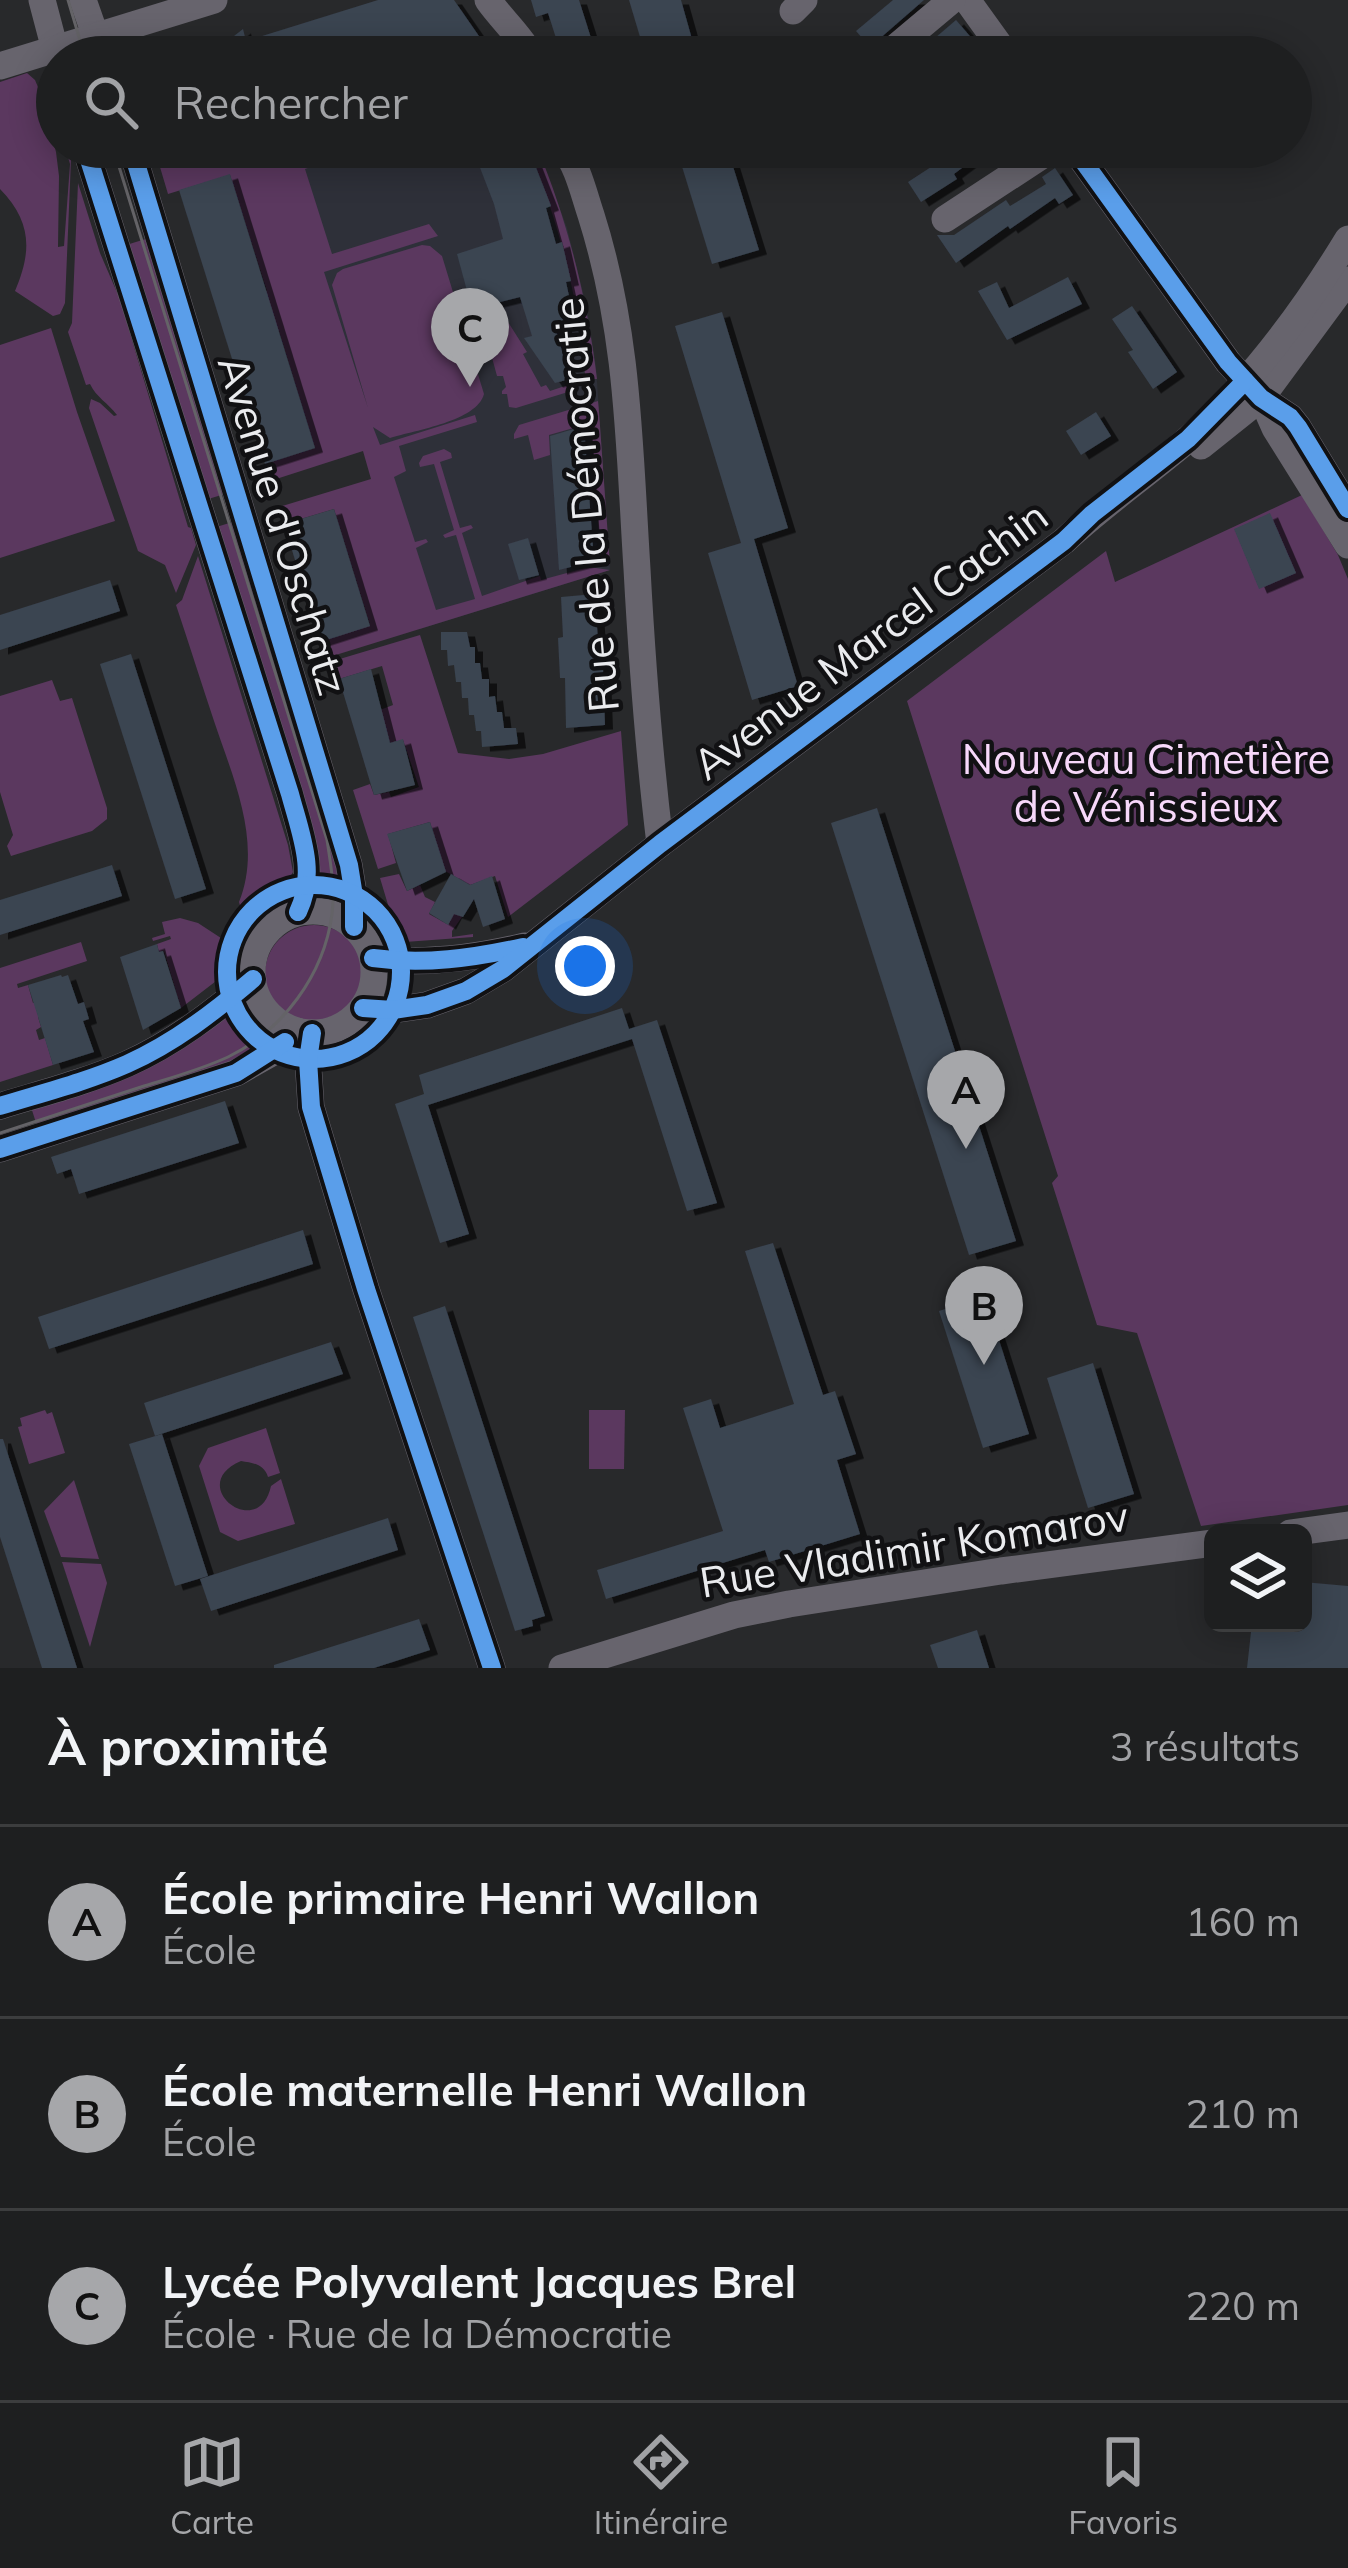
<!DOCTYPE html>
<html lang="fr">
<head>
<meta charset="utf-8">
<style>
  body { margin:0; font-family:Mulish,sans-serif; background:#262729; color:#f1f3f6 }
  .controls { position:absolute; right:36px; bottom:36px; display:grid; overflow:hidden; border-radius:18px; box-shadow:0 6px 30px #0003 }
  .controls button { width:108px; height:108px; display:grid; place-items:center; padding:0; border:0; border-bottom:3px solid #3c3d3e; background:#1e1f20; color:#f1f3f6; font:60px sans-serif }
  .you { position:absolute; left:585px; top:966px; width:42px; height:42px; margin:-30px; border:9px solid #fff; border-radius:50%; background:#1a73e8; box-shadow:0 0 0 18px #1a73e833 }
  .badge { display:grid; place-items:center; width:78px; height:78px; border-radius:50%; background:#a6a7aa; color:#111; font-size:39px; font-weight:700 }
  .pin { position:absolute; translate:-50% -99px; filter:drop-shadow(0 3px 6px #0008) }
  .pin::after { content:''; position:absolute; top:63px; width:42px; height:36px; background:inherit; clip-path:polygon(0 0,100% 0,50% 100%) }
  .list { margin:0; padding:0; list-style:none }
  h2 { display:flex; justify-content:space-between; align-items:center; height:156px; margin:0; padding:0 48px; font-size:51px }
  h2 small { font-size:39px; font-weight:400; color:#a1a2a5 }
  .list li { display:grid; grid-template-columns:78px 1fr auto; gap:36px; align-items:center; box-sizing:border-box; height:192px; padding:0 48px; border-top:3px solid #3c3d3e }
  .list b { display:block; font-size:45px; white-space:nowrap }
  .list p { margin:0; font-size:39px; white-space:nowrap; color:#a1a2a5 }
  .list em { font-size:39px; font-style:normal; color:#a1a2a5 }
  .icon { flex:none; width:66px; height:66px; fill:none; stroke:currentColor; stroke-width:2; stroke-linecap:round; stroke-linejoin:round }
  .map { position:relative; flex:none; width:1348px; height:1668px; overflow:hidden }
  .search { position:absolute; background:#1e1f20; box-shadow:0 6px 30px #0003; left:36px; right:36px; top:36px; height:132px; display:flex; align-items:center; gap:30px; box-sizing:border-box; padding:0 42px; border-radius:66px; color:#a1a2a5; font-size:45px }
  .sheet { height:732px; background:#1e1f20 }
  nav { display:flex; justify-content:space-around; align-items:center; box-sizing:border-box; height:168px; border-top:3px solid #3c3d3e; background:#1e1f20; font-size:33px; color:#a1a2a5 }
  nav a { display:grid; justify-items:center; gap:6px }
  nav .on { color:#a6a7aa }
  .map>svg:first-child { display:block }
  .built { fill:#2e3039 }
  .green { fill:#5b385f }
  .building { fill:#3a4451; filter:url(#shadow) }
  .lines { fill:none; stroke-linecap:round; stroke-linejoin:round }
  .minor { stroke:#67646d; stroke-width:27 }
  .tram { stroke:#646367; stroke-width:3 }
  .cycleway-casing { stroke:#111113; stroke-width:26 }
  .cycleway { stroke:#5a9eea; stroke-width:18 }
  .labels { text-anchor:middle; stroke-width:9; stroke-linejoin:round; paint-order:stroke }
  .street-label { font-size:42px; fill:#eaebee; stroke:#111113 }
  .park-label { font-size:42px; fill:#f7d8fa; stroke:#111113 }
</style>
</head>
<body>
<div class="map">
<svg width="1348" height="1668" viewBox="0 0 1348 1668">
  <defs>
    <filter id="shadow"><feDropShadow dx="8" dy="4.5" stdDeviation="0" flood-color="#0009"/></filter>
  </defs>
  <rect width="100%" height="100%" fill="#28292b"/>
  <!-- built -->
  <path class="built" d="M269 147H537L567 228 587 309 596 367 610 570 420 629Z"/>
  <!-- green -->
  <g class="green">
    <path d="M27 73 35 80 40 92 56 152 59 176 58 247 64 246 70 164 65 147H67L71 160 65 303 60 314 53 316 15 291C32 251 32 222 0 189V82Z"/>
    <path d="M154 147H166L170 157 202 147H347L355 152 305 169 332 254 429 224 438 236 324 272 368 408 332 285 337 273 343 269 422 245 430 246 442 256 484 394C477 421 416 430 390 438L373 427 380 445 475 415 477 422 399 446 406 471 394 477 415 542 426 539 428 542 416 548 436 610 475 599 456 535 445 538 443 535 454 530 434 464 420 467 419 463 423 456 444 449 451 453 452 458 440 462 460 528 471 525 473 528 462 533 482 596 540 576 541 580 589 567 610 570 326 658 320 642 370 625 334 509 284 524 279 507 371 479 363 451 270 481 265 464 315 448 279 331 216 308 267 291 230 175 168 194Z"/>
    <path d="M528 147H537C568 222 587 298 597 379H590L585 374C578 295 558 220 528 147Z"/>
    <path d="M78 183 100 253 119 297 188 527 191 528 196 545 176 593 165 565 138 551 89 408 91 399 100 403 114 416 117 415C108 403 96 397 90 384L86 385 68 332 72 323Z"/>
    <path d="M152 237 228 493 205 500 123 246Z"/>
    <path d="M497 305 503 314 499 317 504 324 508 322 527 352 523 354 541 387 546 385 550 391 571 384 568 392 516 408 509 407 507 394H502V391L506 387 503 376H497L491 354 493 352 484 335 487 331 477 311Z"/>
    <path d="M51 328 77 412 115 521 0 558V345Z"/>
    <path d="M598 401 599 412 610 565 595 563 601 561 591 423 549 435 550 455 534 460 528 435 514 439V434L519 425Z"/>
    <path d="M1302 495 1338 555 1348 579V1505L1201 1526 1137 1333 1097 1325 1052 1183 1058 1176 907 701 1106 551 1115 582Z"/>
    <path d="M236 521 345 881 315 877 213 528Z"/>
    <path d="M198 556 288 845 293 872 288 881 255 898 242 912 239 902C263 843 233 778 214 721 201 682 189 644 176 605L182 600Z"/>
    <path d="M420 635 458 753 509 759 543 754 621 731 628 825 508 917 495 876 470 885 445 871 430 822 388 834 396 863 378 869 353 790 370 784 374 795 389 792 391 797 419 787 403 740 390 743 380 710 393 705 382 666 339 679 333 661Z"/>
    <path d="M52 680 60 701 72 698 107 808V819L92 831 11 856 7 846 13 835 0 792V696Z"/>
    <path d="M399 874 407 891 420 885 425 897 435 902 429 914 447 924 454 913 462 917 452 931V937L473 934V937L405 942 392 918 380 878Z"/>
    <path d="M180 918 198 923 224 940 220 978 181 1008 164 951 159 952 157 944 171 939 170 936 153 941 152 938 165 934 162 922Z"/>
    <circle cx="314" cy="974" r="49"/>
    <path d="M81 942 87 961 17 984 18 988 28 985 33 1003 37 1002 42 1016 38 1017 41 1027 36 1030 39 1040 45 1038 53 1065 0 1082V968Z"/>
    <path d="M227 1012 236 1030 259 1053 37 1126 31 1107Z"/>
    <path d="M45 1410 47 1414 52 1412 65 1453 29 1464 18 1427 22 1426 20 1418Z"/>
    <path d="M589 1410H625L624 1469H589Z"/>
    <path d="M266 1428 280 1473 268 1477C264 1464 253 1463 241 1461 184 1485 259 1543 271 1486L281 1479 295 1524 238 1541 220 1532 199 1466 208 1448Z"/>
    <path d="M74 1480 99 1559 61 1557 44 1511Z"/>
    <path d="M62 1562 101 1564 107 1583 90 1647Z"/>
  </g>
  <!-- building -->
  <g class="building">
    <path d="M378 0H454L490 52 476 57H207L243 29 246 41Z"/>
    <path d="M531 0H579L597 57H562L548 13 536 17Z"/>
    <path d="M629 0H681L697 57H646Z"/>
    <path d="M893 0H924L870 47 856 31Z"/>
    <path d="M956 20 975 42 958 57H952L935 38Z"/>
    <path d="M472 147H528L551 206 546 208 556 244 562 242 571 281 566 282 575 324 556 330 570 379 555 383 524 338 532 336 520 297 472 309 457 254 503 239 494 204Z"/>
    <path d="M676 147H727L759 250 712 264Z"/>
    <path d="M950 147H990L954 174 957 179 921 202 908 182 954 152Z"/>
    <path d="M1055 168 1073 195 1059 204 1055 198 1010 229 1008 226 956 263 937 235H954L1006 200 1010 206 1020 200 1046 184 1042 177Z"/>
    <path d="M230 174 315 448 265 464 179 190Z"/>
    <path d="M1068 277 1082 304 1007 340 978 291 997 282 1009 308Z"/>
    <path d="M1132 306 1177 372 1153 389 1128 352 1133 350 1112 319Z"/>
    <path d="M722 312 788 528 754 539 798 686 752 700 708 553 741 543 675 326Z"/>
    <path d="M1096 412 1111 436 1081 455 1066 431Z"/>
    <path d="M584 426 594 561 559 570 550 436Z"/>
    <path d="M334 509 370 626 320 642 284 524Z"/>
    <path d="M1270 513 1296 573 1259 589 1234 529Z"/>
    <path d="M528 538 539 575 519 580 508 544Z"/>
    <path d="M110 580 120 611 0 650V615Z"/>
    <path d="M595 594 598 642 602 641 605 725 566 728 565 678H560L558 638 563 637 561 597Z"/>
    <path d="M441 632H467L470 647H475V663H480L482 679H489V697L495 696 497 712H502L504 728H516L518 744 482 747 481 731H476L474 715H469L468 698H462L461 682H456L454 665 448 666 447 650H441Z"/>
    <path d="M131 654 206 889 175 899 100 664Z"/>
    <path d="M371 669 390 743 403 739 415 785 374 795 339 679Z"/>
    <path d="M877 808 1016 1241 969 1255 831 823Z"/>
    <path d="M430 822 446 872 407 891 387 834Z"/>
    <path d="M112 865 122 896 0 935V900Z"/>
    <path d="M451 874 470 885 492 876 505 919 483 927 474 899 463 917 454 914 448 925 429 913Z"/>
    <path d="M157 944 159 952 163 951 181 1008 143 1030 120 957Z"/>
    <path d="M61 975 62 977 68 975 78 1004 84 1002 89 1019 83 1021 94 1052 53 1065 28 985Z"/>
    <path d="M622 1008 629 1029 657 1020 717 1203 687 1211 632 1039 428 1105 469 1234 440 1243 395 1104 424 1094 419 1075Z"/>
    <path d="M225 1101 239 1143 79 1194 71 1169 57 1174 51 1157Z"/>
    <path d="M303 1230 313 1264 49 1349 38 1317Z"/>
    <path d="M773 1243 823 1395 835 1391 856 1454 837 1460 860 1534 769 1562 765 1550 606 1599 597 1570 723 1531 683 1408 711 1399 720 1428 794 1404 745 1251Z"/>
    <path d="M985 1296 1029 1434 983 1448 939 1311Z"/>
    <path d="M445 1306 545 1616 532 1620 533 1626 515 1631 413 1317Z"/>
    <path d="M331 1342 343 1374 155 1436 144 1403Z"/>
    <path d="M1093 1363 1134 1494 1088 1508 1047 1378Z"/>
    <path d="M162 1434 208 1576 175 1586 129 1444Z"/>
    <path d="M0 1439H3L77 1668H42L0 1537Z"/>
    <path d="M388 1518 398 1550 211 1611 200 1579Z"/>
    <path d="M1303 1582 1348 1586V1668H1247L1252 1623H1303Z"/>
    <path d="M419 1619 430 1650 374 1668H274V1665Z"/>
    <path d="M977 1630 989 1668H938L930 1645Z"/>
  </g>
  <g class="lines">
    <!-- minor -->
    <g class="minor">
      <path d="M42 0 57 57"/>
      <path d="M83 0 103 57"/>
      <path d="M488 0C502 20 521 36 532 57"/>
      <path d="M967 0 1008 57"/>
      <path d="M793 11 804 0"/>
      <path d="M884 57 952 0"/>
      <path d="M0 66 214 0"/>
      <path d="M85 147 290 794C301 835 317 872 298 912"/>
      <path d="M131 147 349 865 354 896V927"/>
      <path d="M563 147C578 167 583 191 591 215 629 335 629 445 637 569 642 661 649 753 660 844"/>
      <path d="M1073 147 1228 362 1261 398 1290 417 1298 427 1348 509"/>
      <path d="M945 219 1055 147"/>
      <path d="M1263 401 1275 428 1348 545"/>
      <path d="M1201 446 1261 398 1348 280"/>
      <circle cx="313" cy="972" r="61"/>
      <path d="M373 958C424 965 475 958 525 946"/>
      <path d="M363 1008 393 1010 427 1005 466 991 503 969 660 844 1064 541C1103 505 1146 475 1186 441 1251 383 1303 313 1348 239"/>
      <path d="M312 1033 308 1060 311 1107 366 1289 492 1668"/>
      <path d="M0 1106C42 1093 86 1082 127 1064 174 1043 214 1012 253 979"/>
      <path d="M0 1149 236 1073 275 1051 297 1031"/>
      <path d="M1290 1533 1348 1525"/>
      <path d="M562 1668 734 1615 789 1604 1001 1571 1213 1543"/>
    </g>
    <!-- tram -->
    <g class="tram">
      <path d="M68 0 85 57"/>
      <path d="M0 1133C47 1118 94 1102 141 1087 170 1078 200 1070 228 1057 283 1030 324 975 332 914 335 889 331 865 327 840L113 147"/>
    </g>
    <defs>
      <g id="cycleway">
        <path d="M85 147 290 794C301 835 317 872 298 912"/>
        <path d="M131 147 349 865 354 896V927"/>
        <path d="M1073 147 1228 362 1261 398 1290 417 1298 427 1348 509"/>
        <circle cx="314" cy="972" r="87"/>
        <path d="M373 958C424 965 473 958 523 947"/>
        <path d="M363 1008 393 1010 427 1005 466 991 503 969 660 844 1064 541 1092 514 1188 439 1245 381"/>
        <path d="M312 1033 308 1060 311 1107 366 1289 492 1668"/>
        <path d="M0 1106C42 1093 86 1082 127 1064 174 1043 214 1012 253 979"/>
        <path d="M0 1149 236 1073 285 1042"/>
      </g>
    </defs>
    <!-- cycleway casing -->
    <use href="#cycleway" class="cycleway-casing"/>
    <!-- cycleway -->
    <use href="#cycleway" class="cycleway"/>
  </g>
  <g class="labels">
    <!-- street labels -->
    <g class="street-label">
      <text transform="translate(586 505) rotate(-95)" y="15">Rue de la Démocratie</text>
      <text transform="translate(283 525) rotate(73)" y="15">Avenue d'Oschatz</text>
      <text transform="translate(870 640) rotate(-37)" y="15">Avenue Marcel Cachin</text>
      <text transform="translate(914 1549) rotate(-9)" y="15">Rue Vladimir Komarov</text>
    </g>
    <!-- park labels -->
    <g class="park-label">
      <text x="1146" y="774">Nouveau Cimetière<tspan x="1146" dy="48">de Vénissieux</tspan></text>
    </g>
  </g>
</svg>
<div class="controls">
<button><svg class="icon" aria-label="layers" viewBox="0 0 24 24"><path d="M12 4l9 5-9 5-9-5zM3 14l9 5 9-5"/></svg></button>
</div>
<div class="you"></div>
<div class="pin badge" style="left:966px;top:1149px">A</div>
<div class="pin badge" style="left:984px;top:1365px">B</div>
<div class="pin badge" style="left:470px;top:387px">C</div>
<div class="search"><svg class="icon" aria-label="search" viewBox="0 0 24 24"><circle cx="10" cy="10" r="6"/><path d="M15 15l6 6"/></svg>Rechercher</div>
</div>
<section class="sheet">
<h2>À proximité<small>3 résultats</small></h2>
<ul class="list">
<li><span class="badge">A</span><div><b>École primaire Henri Wallon</b><p>École</p></div><em>160 m</em></li>
<li><span class="badge">B</span><div><b>École maternelle Henri Wallon</b><p>École</p></div><em>210 m</em></li>
<li><span class="badge">C</span><div><b>Lycée Polyvalent Jacques Brel</b><p>École · Rue de la Démocratie</p></div><em>220 m</em></li>
</ul>
</section>
<nav>
<a class="on"><svg class="icon" aria-label="map" viewBox="0 0 24 24"><path d="M3 6l6-2 6 2 6-2v14l-6 2-6-2-6 2zM9 4v14M15 6v14"/></svg>Carte</a>
<a><svg class="icon" aria-label="directions" viewBox="0 0 24 24"><path d="M12 3l9 9-9 9-9-9zM9 14v-3h6M13 9l2 2-2 2"/></svg>Itinéraire</a>
<a><svg class="icon" aria-label="saved" viewBox="0 0 24 24"><path d="M7 4h10v16l-5-4-5 4z"/></svg>Favoris</a>
</nav>
</body>
</html>
